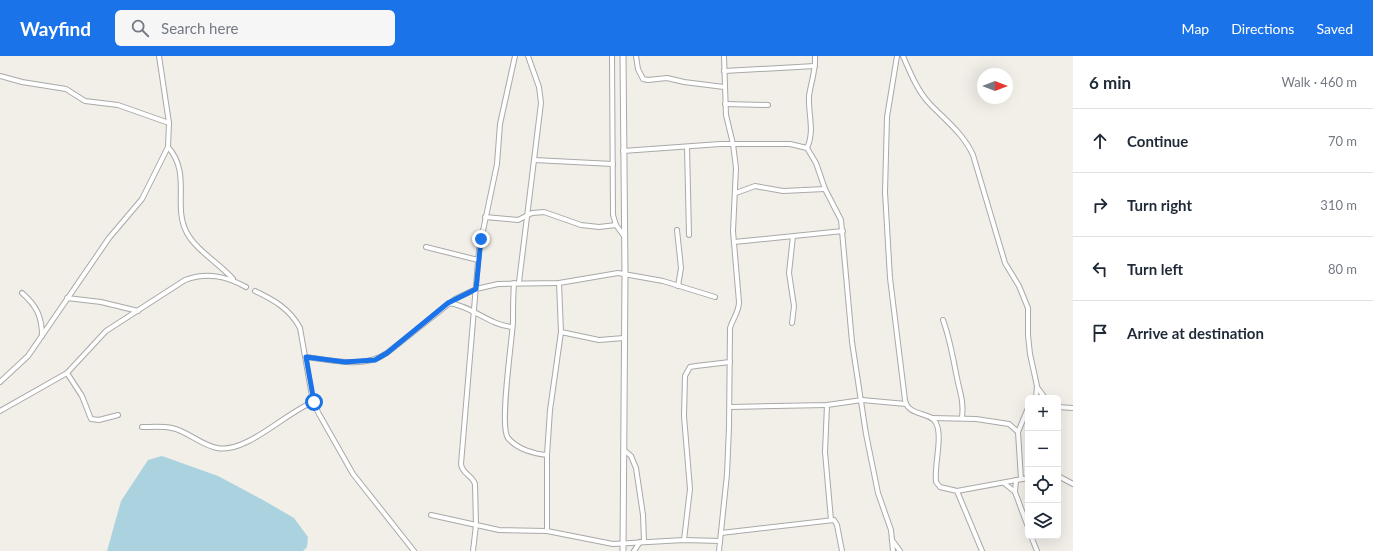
<!DOCTYPE html>
<html lang="en">
<head>
<meta charset="utf-8">
<style>
  body { margin:0; font-family:Lato,sans-serif; background:#f6f6f7; color:#1f2937 }
  .controls { position:absolute; right:12px; bottom:12px; display:grid; overflow:hidden; border-radius:6px; box-shadow:0 4px 16px #0002 }
  .controls button { width:36px; height:36px; display:grid; place-items:center; padding:0; border:0; border-bottom:1px solid #e0e1e3; background:#fff; color:#1f2937; font:20px sans-serif }
  .compass { position:absolute; left:977px; top:12px; width:36px; height:36px; border-radius:50%; background:#fff; box-shadow:0 4px 16px #0002; rotate:90deg }
  .stop { position:absolute; width:12px; height:12px; margin:-9px; border:3px solid #1a73e8; border-radius:50%; background:#fff }
  .stop.end { background:#1a73e8; border-color:#fff; box-shadow:0 1px 4px #0008 }
  .list { margin:0; padding:0; list-style:none }
  h2 { display:flex; justify-content:space-between; align-items:center; height:52px; margin:0; padding:0 16px; font-size:17px }
  h2 small { font-size:13px; font-weight:400; color:#747a83 }
  .list li { display:grid; grid-template-columns:26px 1fr auto; gap:12px; align-items:center; box-sizing:border-box; height:64px; padding:0 16px; border-top:1px solid #e0e1e3 }
  .list b { display:block; font-size:15px; white-space:nowrap }
  .list em { font-size:13px; font-style:normal; color:#747a83 }
  .icon { flex:none; width:22px; height:22px; fill:none; stroke:currentColor; stroke-width:2; stroke-linecap:round; stroke-linejoin:round }
  .map { position:relative; flex:none; width:1073px; height:495px; overflow:hidden }
  header { display:flex; align-items:center; gap:24px; box-sizing:border-box; height:56px; padding:0 20px; background:#1a73e8; color:#fff }
  header strong { font-size:19px }
  nav { display:flex; gap:22px; margin-inline-start:auto; font-size:14px }
  .search { width:280px; height:36px; background:#f6f6f7; display:flex; align-items:center; gap:10px; box-sizing:border-box; padding:0 14px; border-radius:6px; color:#747a83; font-size:15px }
  main { display:flex }
  aside { flex:1; background:#fff }
  .map>svg:first-child { display:block }
  .water { fill:#aad3df }
  .lines { fill:none; stroke-linecap:round; stroke-linejoin:round }
  .minor-casing { stroke:#a9a9a9; stroke-width:6 }
  .tertiary-casing { stroke:#a9a9a9; stroke-width:7 }
  .minor { stroke:#fff; stroke-width:4 }
  .tertiary { stroke:#fff; stroke-width:5 }
  .route { stroke:#1a73e8; stroke-width:5 }
</style>
</head>
<body>
<header>
<strong>Wayfind</strong>
<div class="search"><svg class="icon" aria-label="search" viewBox="0 0 24 24"><circle cx="10" cy="10" r="6"/><path d="M15 15l6 6"/></svg>Search here</div>
<nav><a>Map</a><a>Directions</a><a>Saved</a></nav>
</header>
<main>
<div class="map">
<svg width="1073" height="495" viewBox="0 0 1073 495">
  <rect width="100%" height="100%" fill="#f2efe9"/>
  <!-- water -->
  <path class="water" d="M162 400 218 420 263 444 294 462 308 481 307 491 303 495H107L121 445 148 404Z"/>
  <g class="lines">
    <defs>
      <g id="minor">
        <path d="M612 0 613 159 616 169 624 180"/>
        <path d="M636 0 638 13 643 23 648 24 667 22 684 26 724 31"/>
        <path d="M897 0 887 61 885 136 890 222 905 344C908 361 931 355 936 367 943 381 934 409 936 426L940 431 957 435 982 495"/>
        <path d="M903 0C910 16 917 34 929 47 945 64 963 77 973 99L1005 207 1019 230 1028 252V279L1030 298 1037 330 1036 342"/>
        <path d="M724 15 815 10"/>
        <path d="M0 20 22 26 66 33 85 45 118 49 169 67"/>
        <path d="M725 48 768 49"/>
        <path d="M168 91C192 118 172 150 187 177 196 194 220 208 233 223"/>
        <path d="M687 91 689 179"/>
        <path d="M807 92C815 75 808 58 809 40 811 26 816 14 815 0"/>
        <path d="M623 95 720 88H790L807 92 816 107 825 133 841 164 852 286 866 378 878 437 891 474 893 495"/>
        <path d="M534 104 613 108"/>
        <path d="M736 137 755 130 783 135 825 133"/>
        <path d="M485 161 518 164 532 157 544 156 581 169 599 171 616 169"/>
        <path d="M677 174 681 212 678 230"/>
        <path d="M734 186 843 175"/>
        <path d="M426 191 478 204"/>
        <path d="M519 226 541 47 539 31 528 0"/>
        <path d="M514 227C513 240 513 253 513 266 512 285 499 371 508 382 517 393 534 398 547 399"/>
        <path d="M255 235C274 244 290 253 300 272L313 346 319 358 353 418 414 495"/>
        <path d="M22 237C37 250 42 261 42 280"/>
        <path d="M67 242 101 246 138 255"/>
        <path d="M449 247C472 250 489 269 512 271"/>
        <path d="M943 264C950 283 953 302 957 322 960 337 964 345 962 362"/>
        <path d="M792 267 794 250 789 217 793 180"/>
        <path d="M561 276 599 284 624 282"/>
        <path d="M306 301C331 304 364 313 387 297L455 243 476 233 498 228 559 227 618 217 663 225 715 241"/>
        <path d="M67 317 82 340 91 363 99 364 118 359"/>
        <path d="M0 326 28 300 109 182 142 143 168 91 169 67 159 0"/>
        <path d="M1037 331 1045 342"/>
        <path d="M827 349 825 396 831 464"/>
        <path d="M730 351 827 349 862 344 906 348"/>
        <path d="M1058 351 1073 352"/>
        <path d="M0 355 67 317 106 275 185 224C207 216 226 220 246 231"/>
        <path d="M932 362 976 363 1009 368 1018 376 1021 423"/>
        <path d="M142 371C151 371 163 370 172 372 187 375 201 389 217 392 246 398 285 357 313 346"/>
        <path d="M1018 376 1028 352"/>
        <path d="M624 394 631 400 636 412 643 459 644 485"/>
        <path d="M1058 420 1073 428"/>
        <path d="M1004 427 1015 436 1028 471"/>
        <path d="M957 435 1028 422"/>
        <path d="M1015 436 1016 424"/>
        <path d="M431 459 499 474 547 475 613 488 684 484 720 485"/>
        <path d="M547 475V399L550 354 561 276 559 227"/>
        <path d="M721 477 834 464 837 469 842 495"/>
        <path d="M1031 480 1037 495"/>
        <path d="M684 484 690 433 684 360 685 320 690 311 696 310 730 306"/>
        <path d="M892 484 900 495"/>
        <path d="M473 495 476 469 475 428C472 419 462 418 461 408L479 194 497 108 500 68 515 0"/>
        <path d="M634 495 640 486"/>
        <path d="M719 495 727 418 729 371 730 272C733 262 739 256 739 246L733 175 736 112 733 88 726 59 724 0"/>
      </g>
      <path id="tertiary" d="M623 495 625 218 623 0"/>
    </defs>
    <!-- minor casing -->
    <use href="#minor" class="minor-casing"/>
    <!-- tertiary casing -->
    <use href="#tertiary" class="tertiary-casing"/>
    <!-- minor -->
    <use href="#minor" class="minor"/>
    <!-- tertiary -->
    <use href="#tertiary" class="tertiary"/>
  </g>
  <g class="lines">
    <!-- route -->
    <path class="route" d="M314 346 306 301 345 306 375 304 387 297 448 247 476 233 481 183"/>
  </g>
</svg>
<div class="controls">
<button>+</button>
<button>−</button>
<button><svg class="icon" aria-label="locate" viewBox="0 0 24 24"><circle cx="12" cy="12" r="6"/><path d="M12 2v4M12 18v4M2 12h4M18 12h4"/></svg></button>
<button><svg class="icon" aria-label="layers" viewBox="0 0 24 24"><path d="M12 4l9 5-9 5-9-5zM3 14l9 5 9-5"/></svg></button>
</div>
<svg class="compass" viewBox="-18 -18 36 36"><path d="M0-13l5 13h-10z" fill="#e53935"/><path d="M0 13l5-13h-10z" fill="#747a83"/></svg>
<div class="stop" style="left:314px;top:346px"></div>
<div class="stop end" style="left:481px;top:183px"></div>
</div>
<aside>
<h2>6 min<small>Walk · 460 m</small></h2>
<ul class="list">
<li><svg class="icon" aria-label="ahead" viewBox="0 0 24 24"><path d="M12 20V5M6 11l6-6 6 6"/></svg><div><b>Continue</b></div><em>70 m</em></li>
<li><svg class="icon" aria-label="right" viewBox="0 0 24 24"><path d="M7 20v-9h11M14 6l5 5-5 5"/></svg><div><b>Turn right</b></div><em>310 m</em></li>
<li><svg class="icon" aria-label="left" viewBox="0 0 24 24"><path d="M17 20v-9H6M10 6l-5 5 5 5"/></svg><div><b>Turn left</b></div><em>80 m</em></li>
<li><svg class="icon" aria-label="arrive" viewBox="0 0 24 24"><path d="M6 21V4h12l-3 4 3 4H6"/></svg><div><b>Arrive at destination</b></div></li>
</ul>
</aside>
</main>
</body>
</html>
